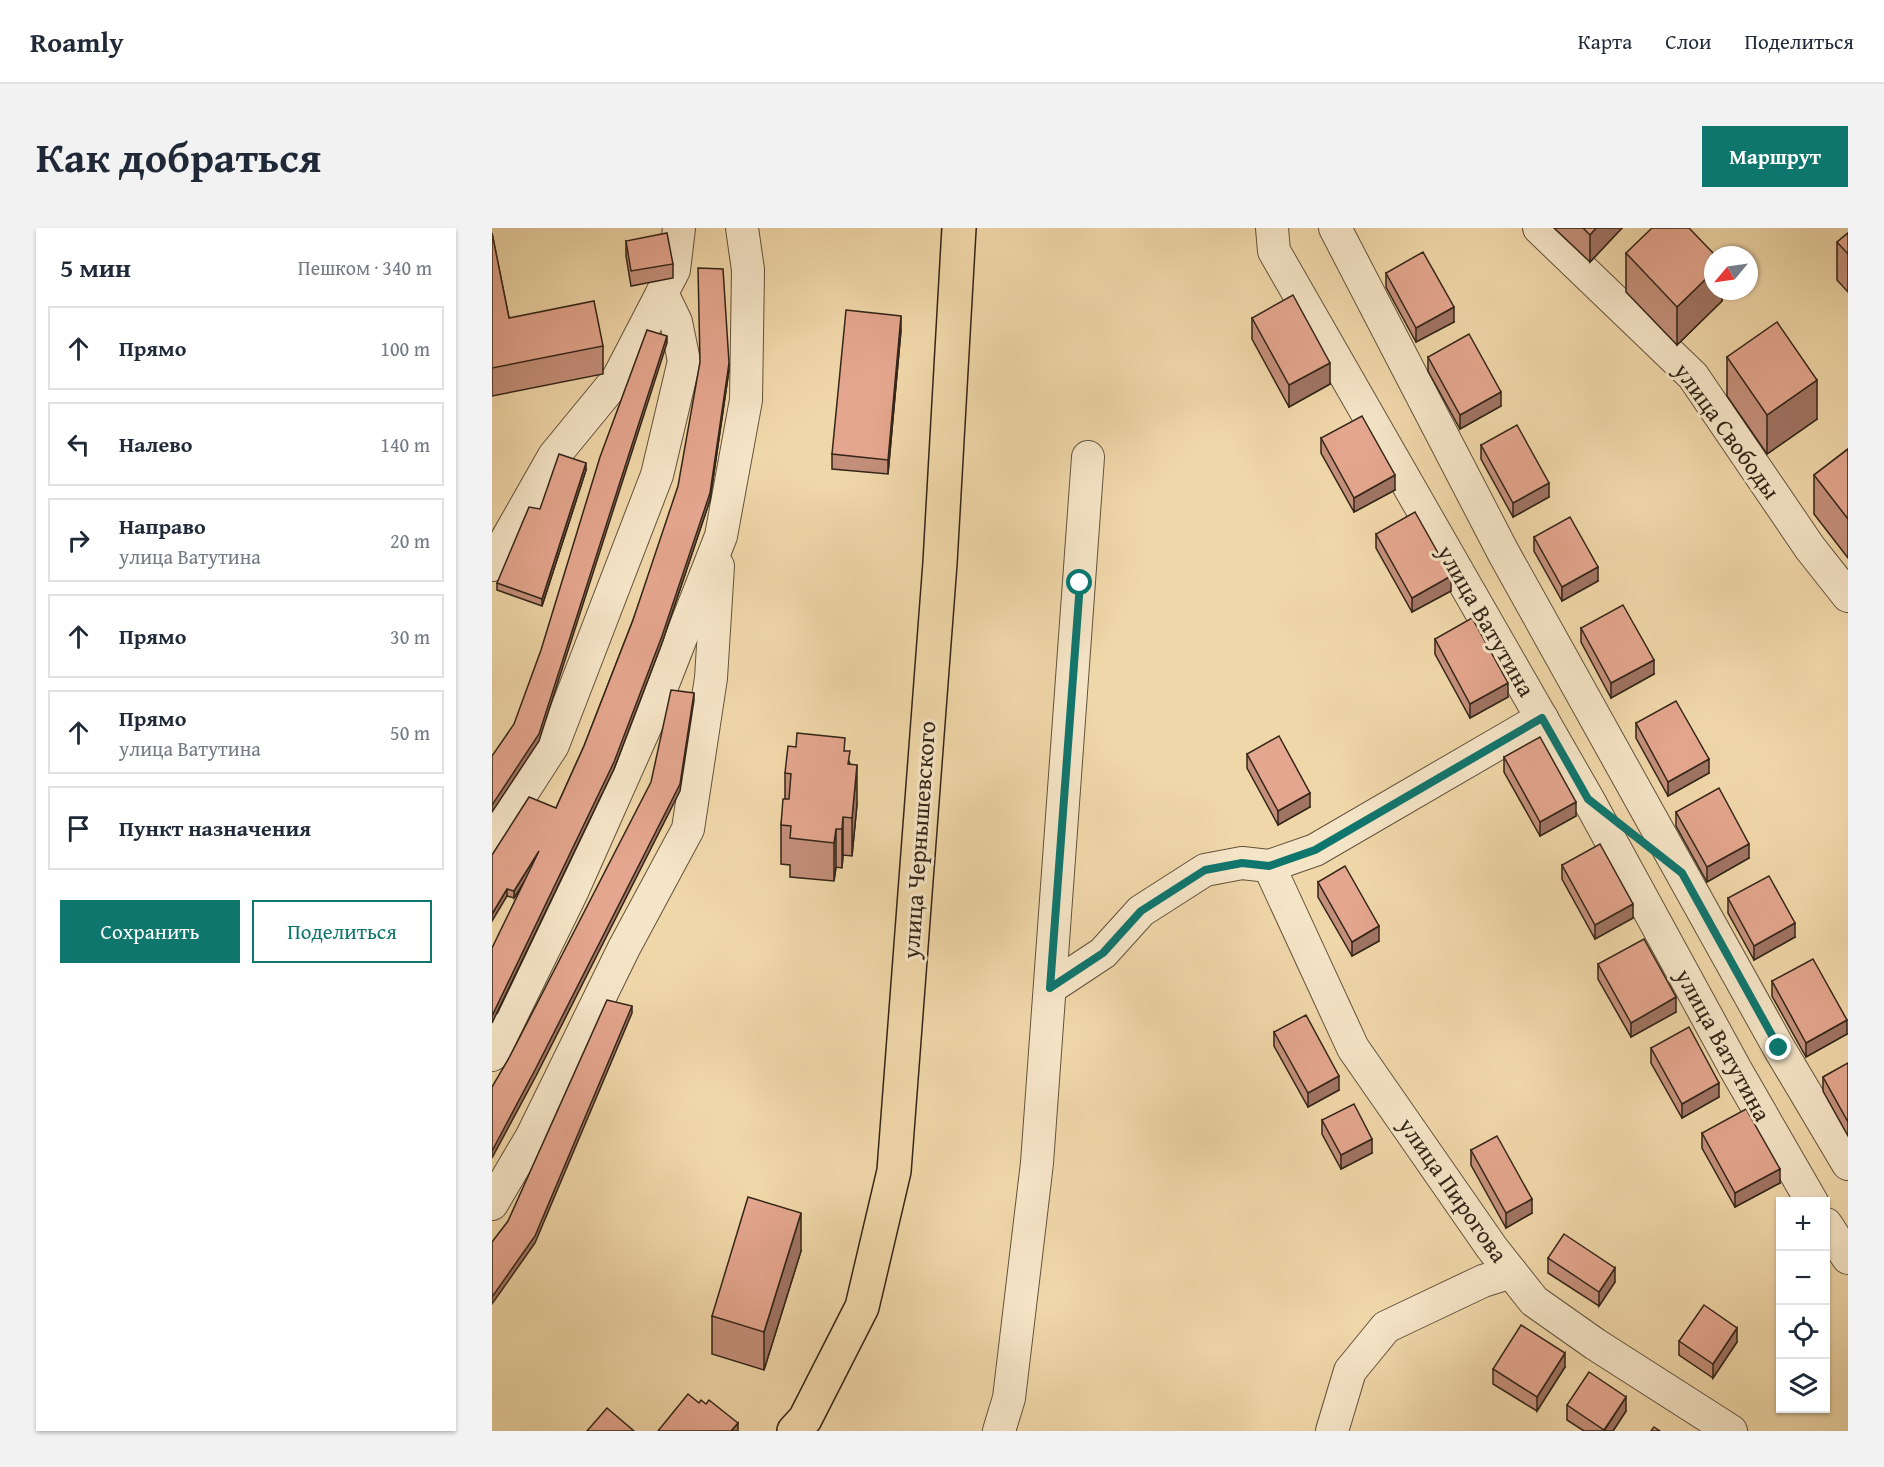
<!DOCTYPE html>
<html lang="ru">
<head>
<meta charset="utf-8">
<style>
  body { margin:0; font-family:"Gentium Book Plus",serif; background:#f2f2f3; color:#1f2937 }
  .controls { position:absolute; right:18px; bottom:18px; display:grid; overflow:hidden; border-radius:0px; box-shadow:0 2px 4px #0004 }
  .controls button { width:54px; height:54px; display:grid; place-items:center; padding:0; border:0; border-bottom:2px solid #e0e1e3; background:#fff; color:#1f2937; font:30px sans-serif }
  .compass { position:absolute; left:1212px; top:18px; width:54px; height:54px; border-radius:50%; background:#fff; box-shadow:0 2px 4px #0004; rotate:241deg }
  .stop { position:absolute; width:18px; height:18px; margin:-14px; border:4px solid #0f766e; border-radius:50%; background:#fff }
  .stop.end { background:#0f766e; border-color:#fff; box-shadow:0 2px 6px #0008 }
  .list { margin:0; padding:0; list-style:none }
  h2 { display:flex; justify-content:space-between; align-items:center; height:78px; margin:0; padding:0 24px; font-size:26px }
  h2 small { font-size:20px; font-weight:400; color:#747a83 }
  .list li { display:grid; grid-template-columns:39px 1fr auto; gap:18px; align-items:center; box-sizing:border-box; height:84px; margin:0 12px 12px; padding:0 12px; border:2px solid #e0e1e3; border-radius:0px }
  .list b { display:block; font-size:22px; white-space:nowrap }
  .list p { margin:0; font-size:20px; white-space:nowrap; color:#747a83 }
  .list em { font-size:20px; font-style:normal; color:#747a83 }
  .actions { display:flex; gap:12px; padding:18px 24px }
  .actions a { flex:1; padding:14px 0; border:2px solid #0f766e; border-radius:0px; text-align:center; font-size:21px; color:#0f766e }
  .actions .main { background:#0f766e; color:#fff }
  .icon { flex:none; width:33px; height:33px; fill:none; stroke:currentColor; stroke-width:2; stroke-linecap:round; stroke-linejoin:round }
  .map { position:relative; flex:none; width:1356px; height:1203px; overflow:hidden; border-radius:0px }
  header { display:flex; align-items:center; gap:36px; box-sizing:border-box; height:84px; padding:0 30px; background:#fff; border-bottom:2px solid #e0e1e3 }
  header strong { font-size:28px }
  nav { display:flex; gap:33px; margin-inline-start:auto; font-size:21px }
  .intro { display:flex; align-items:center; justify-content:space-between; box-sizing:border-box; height:144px; padding:0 36px }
  h1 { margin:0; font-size:42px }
  .button { padding:15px 27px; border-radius:0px; background:#0f766e; color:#fff; font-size:21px; font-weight:700 }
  main { display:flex; gap:36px; padding:0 36px }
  aside { flex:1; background:#fff; border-radius:0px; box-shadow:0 2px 4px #0004 }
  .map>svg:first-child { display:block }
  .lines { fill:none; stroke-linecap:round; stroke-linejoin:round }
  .minor-casing { stroke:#62523c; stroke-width:34 }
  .major-casing { stroke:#332518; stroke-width:36 }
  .minor { stroke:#f5e5c7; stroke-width:32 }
  .major { stroke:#f0d7a9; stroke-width:33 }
  .wall { fill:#c48f7a; stroke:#332518; stroke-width:1.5 }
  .shaded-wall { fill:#a07463; stroke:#332518; stroke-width:1.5 }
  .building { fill:#e4a68e; stroke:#332518; stroke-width:1.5 }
  .route { stroke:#0f766e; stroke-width:8 }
  .labels { text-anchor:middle; stroke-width:6; stroke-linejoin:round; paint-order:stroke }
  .street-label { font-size:24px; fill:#332518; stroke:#f5e5c7 }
</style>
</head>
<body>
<header>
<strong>Roamly</strong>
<nav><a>Карта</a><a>Слои</a><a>Поделиться</a></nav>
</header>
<div class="intro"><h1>Как добраться</h1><a class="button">Маршрут</a></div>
<main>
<aside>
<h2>5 мин<small>Пешком · 340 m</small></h2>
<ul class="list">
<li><svg class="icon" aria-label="ahead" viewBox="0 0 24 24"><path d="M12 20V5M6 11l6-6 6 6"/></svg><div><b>Прямо</b></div><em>100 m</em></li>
<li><svg class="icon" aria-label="left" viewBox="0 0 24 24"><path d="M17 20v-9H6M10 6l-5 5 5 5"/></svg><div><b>Налево</b></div><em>140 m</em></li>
<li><svg class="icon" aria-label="right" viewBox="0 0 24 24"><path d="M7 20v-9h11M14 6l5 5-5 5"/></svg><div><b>Направо</b><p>улица Ватутина</p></div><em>20 m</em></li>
<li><svg class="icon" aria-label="ahead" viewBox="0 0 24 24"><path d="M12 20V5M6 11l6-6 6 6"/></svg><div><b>Прямо</b></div><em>30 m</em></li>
<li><svg class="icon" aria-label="ahead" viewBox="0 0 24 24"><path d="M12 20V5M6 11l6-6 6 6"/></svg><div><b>Прямо</b><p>улица Ватутина</p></div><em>50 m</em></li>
<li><svg class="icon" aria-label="arrive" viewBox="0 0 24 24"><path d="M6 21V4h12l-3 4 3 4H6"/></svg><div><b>Пункт назначения</b></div></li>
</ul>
<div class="actions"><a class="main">Сохранить</a><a>Поделиться</a></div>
</aside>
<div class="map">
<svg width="1356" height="1203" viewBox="0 0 1356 1203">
  <rect width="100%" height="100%" fill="#f0d7a9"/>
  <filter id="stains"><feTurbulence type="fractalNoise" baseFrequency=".00333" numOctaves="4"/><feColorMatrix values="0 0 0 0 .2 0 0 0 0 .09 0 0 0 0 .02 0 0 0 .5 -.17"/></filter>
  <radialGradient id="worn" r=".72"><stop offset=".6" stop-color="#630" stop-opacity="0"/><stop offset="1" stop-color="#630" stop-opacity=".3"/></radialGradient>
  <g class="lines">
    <defs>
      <g id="minor">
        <path d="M780 0 782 23 1096 571 1244 842 1320 974"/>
        <path d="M843 0 1011 324 1287 820 1356 936"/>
        <path d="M1047 0 1201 148 1318 320 1356 368"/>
        <path d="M0 337 62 228 126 150 182 42 187 0"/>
        <path d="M0 612 61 517 165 247 192 133 184 94 170 65"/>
        <path d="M777 638 861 820 1000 1020 1042 1073 1103 1116 1239 1203"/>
        <path d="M558 760 611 725 649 683 713 642 750 635 777 638 823 622 1050 490"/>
        <path d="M0 827 80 664 160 484 229 308 254 172 256 42 250 0"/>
        <path d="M0 976 40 908 132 720 196 601 219 450 226 338"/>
        <path d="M1334 996 1356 1030"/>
        <path d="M507 1203 517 1170 545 935 596 229"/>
        <path d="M840 1203 858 1143 894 1099 991 1053 1019 1044"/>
      </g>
      <path id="major" d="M302 1203 313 1191 370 1079 402 943 448 335 467 0"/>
    </defs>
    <!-- minor casing -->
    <use href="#minor" class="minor-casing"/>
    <!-- major casing -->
    <use href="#major" class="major-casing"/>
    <!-- minor -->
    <use href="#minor" class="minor"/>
    <!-- major -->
    <use href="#major" class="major"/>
  </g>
  <!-- wall -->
  <g class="wall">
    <path d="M1062 0H1130L1098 34Z"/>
    <path d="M0 5 17 90 111 118V146L0 168Z"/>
    <path d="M1356 5V64L1345 52V14Z"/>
    <path d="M134 13 181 36V50L139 58 134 28Z"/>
    <path d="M1134 25 1230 63V73L1185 117 1134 64Z"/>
    <path d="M894 45 962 94 924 114 894 59Z"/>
    <path d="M760 90 838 156 797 179 760 111Z"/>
    <path d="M409 102 396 246 340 241V226Z"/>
    <path d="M936 129 1009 178 968 201 936 143Z"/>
    <path d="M1235 129 1325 191 1275 226 1235 168Z"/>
    <path d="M237 142 218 272 170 415 122 541 5 786 32 655 22 670 15 668 0 627 64 580 92 518 141 392Z"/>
    <path d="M829 210 903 262 862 284 829 225Z"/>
    <path d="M989 217 1057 269 1021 289 989 231Z"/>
    <path d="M1356 221V330L1322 286V247Z"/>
    <path d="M94 242 50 378 5 362V355L48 281Z"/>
    <path d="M884 306 959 363 920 384 884 320Z"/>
    <path d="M1042 309 1106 353 1070 373 1042 323Z"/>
    <path d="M1089 400 1162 446 1119 470 1089 414Z"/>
    <path d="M943 411 1016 469 978 490 943 426Z"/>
    <path d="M1144 495 1217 545 1176 568 1144 510Z"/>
    <path d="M353 523 358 536 365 576 360 628 351 627 350 640 344 639 342 653 298 649V637L289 636V597L293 571V545Z"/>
    <path d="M755 526 818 579 786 597 755 540Z"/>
    <path d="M1012 529 1084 588 1048 608 1012 544Z"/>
    <path d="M1184 584 1257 630 1215 654 1184 598Z"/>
    <path d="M1070 637 1141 690 1103 711 1070 651Z"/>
    <path d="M826 654 887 713 860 728 826 669Z"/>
    <path d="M1236 670 1303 709 1262 732 1236 685Z"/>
    <path d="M1106 736 1184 784 1139 809 1106 751Z"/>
    <path d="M1280 753 1355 806 1314 829 1280 768Z"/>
    <path d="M782 804 847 862 816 879 782 818Z"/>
    <path d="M1159 820 1227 869 1190 890 1159 835Z"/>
    <path d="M1356 835V908L1331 863V849Z"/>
    <path d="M830 892 880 925 849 941 830 906Z"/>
    <path d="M1210 905 1288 955 1243 979 1210 920Z"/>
    <path d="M979 922 1040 985 1014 1000 979 937Z"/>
    <path d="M309 1023 272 1142 220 1126V1088Z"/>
    <path d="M1056 1030 1123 1054 1107 1078 1056 1045Z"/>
    <path d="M1187 1113 1245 1114 1221 1150 1187 1127Z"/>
    <path d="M1073 1139 1045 1183 1001 1156V1141Z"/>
    <path d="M1075 1177 1134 1183 1121 1203H1092L1075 1192Z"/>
  </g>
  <!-- shaded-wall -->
  <g class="shaded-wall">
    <path d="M1104 0H1130L1098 34V7Z"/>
    <path d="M1221 44V63H1230V73L1185 117V79Z"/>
    <path d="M962 79V94L924 114V100Z"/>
    <path d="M409 88V102L396 246V232Z"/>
    <path d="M175 108V115L47 513 0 584V577Z"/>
    <path d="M237 135V142L218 272 170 415 122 541 0 795V788Z"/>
    <path d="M838 135V156L797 179V157Z"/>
    <path d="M1325 152V191L1275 226V187Z"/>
    <path d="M1009 164V178L968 201V187Z"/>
    <path d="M94 235V242L50 378V371Z"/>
    <path d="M903 247V262L862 284V270Z"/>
    <path d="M1057 255V269L1021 289V275Z"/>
    <path d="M1106 339V353L1070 373V359Z"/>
    <path d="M959 348V363L920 384V370Z"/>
    <path d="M1162 432V446L1119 470V455Z"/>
    <path d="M1016 455V469L978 490V476Z"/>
    <path d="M202 465V472L188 563 44 848 0 930V923Z"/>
    <path d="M1217 531V545L1176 568V554Z"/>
    <path d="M365 537V576L360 628V590Z"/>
    <path d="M818 565V579L786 597V583Z"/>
    <path d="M1084 574V588L1048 608V594Z"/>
    <path d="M351 589V627L350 640V601Z"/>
    <path d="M344 601V639L342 653V615Z"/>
    <path d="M1257 616V630L1215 654V639Z"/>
    <path d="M47 623V630L22 670V663Z"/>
    <path d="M15 661V668L0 693V686Z"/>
    <path d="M1141 676V690L1103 711V697Z"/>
    <path d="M1303 695V709L1262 732V718Z"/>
    <path d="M887 698V713L860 728V714Z"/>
    <path d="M1184 769V784L1139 809V795Z"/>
    <path d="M140 778V785L43 1015 0 1076V1069Z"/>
    <path d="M1355 792V806L1314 829V815Z"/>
    <path d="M847 848V862L816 879V865Z"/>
    <path d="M1227 855V869L1190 890V876Z"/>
    <path d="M880 911V925L849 941V927Z"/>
    <path d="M1288 941V955L1243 979V965Z"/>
    <path d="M1040 971V985L1014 1000V985Z"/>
    <path d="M309 985V1023L272 1142V1104Z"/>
    <path d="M1123 1040V1054L1107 1078V1064Z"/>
    <path d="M1245 1100V1114L1221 1150V1136Z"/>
    <path d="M1073 1125V1139L1045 1183V1169Z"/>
    <path d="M1134 1169V1183L1121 1203H1112Z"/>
    <path d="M246 1195V1203H239Z"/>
  </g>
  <!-- building -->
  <g class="building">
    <path d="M1091 0H1104L1098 7Z"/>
    <path d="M1160 0H1197L1223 27H1221V44L1185 79 1134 25Z"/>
    <path d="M0 5 17 90 102 73 111 118 0 140Z"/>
    <path d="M175 5 181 36 139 43 134 13Z"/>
    <path d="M1356 5V26L1345 14Z"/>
    <path d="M931 24 962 79 924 100 894 45Z"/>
    <path d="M206 40 231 41 237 135 218 265 170 408 122 534 0 788V720L47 623 22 663 15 661 0 686V627L37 569 64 580 92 518 141 392 186 258 208 134Z"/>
    <path d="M801 67 838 135 797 157 760 90Z"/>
    <path d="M354 82 409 88 396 232 340 226Z"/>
    <path d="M1285 94 1325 152 1275 187 1235 129Z"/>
    <path d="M155 102 175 108 47 506 0 577V528L22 496 49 422 108 229Z"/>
    <path d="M977 106 1009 164 968 187 936 129Z"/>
    <path d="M870 188 903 247 862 270 829 210Z"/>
    <path d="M1025 197 1057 255 1021 275 989 217Z"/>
    <path d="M1356 221V291L1322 247Z"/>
    <path d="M67 226 94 235 50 371 5 355 37 279 48 281Z"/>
    <path d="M923 284 959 348 920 370 884 306Z"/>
    <path d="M1078 289 1106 339 1070 359 1042 309Z"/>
    <path d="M1131 377 1162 432 1119 455 1089 400Z"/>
    <path d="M980 390 1016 455 978 476 943 411Z"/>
    <path d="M179 462 202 465 188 556 44 840 0 923V859L17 830 159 554Z"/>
    <path d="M1184 473 1217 531 1176 554 1144 495Z"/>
    <path d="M305 505 353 510 352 523H358L356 536 365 537 360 590 351 589 350 601H344L342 615 298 610 299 598 289 597 291 571H297L299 546 293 545 296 518 304 519Z"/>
    <path d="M787 508 818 565 786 583 755 526Z"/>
    <path d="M1048 509 1084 574 1048 594 1012 529Z"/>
    <path d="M1227 560 1257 616 1215 639 1184 584Z"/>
    <path d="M1108 616 1141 676 1103 697 1070 637Z"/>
    <path d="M853 638 887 698 860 714 826 654Z"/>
    <path d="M1277 648 1303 695 1262 718 1236 670Z"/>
    <path d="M1152 711 1184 769 1139 795 1106 736Z"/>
    <path d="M1321 731 1355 792 1314 815 1280 753Z"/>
    <path d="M115 772 140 778 43 1008 0 1069V1014L16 993Z"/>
    <path d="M814 787 847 848 816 865 782 804Z"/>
    <path d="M1197 799 1227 855 1190 876 1159 820Z"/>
    <path d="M1356 835V894L1331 849Z"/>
    <path d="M862 876 880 911 849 927 830 892Z"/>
    <path d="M1254 881 1288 941 1243 965 1210 905Z"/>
    <path d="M1005 908 1040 971 1014 985 979 922Z"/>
    <path d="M256 969 309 985 272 1104 220 1088Z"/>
    <path d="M1072 1006 1123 1040 1107 1064 1056 1030Z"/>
    <path d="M1212 1077 1245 1100 1221 1136 1187 1113Z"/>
    <path d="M1029 1097 1073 1125 1045 1169 1001 1141Z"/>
    <path d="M1097 1144 1134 1169 1112 1202 1075 1177Z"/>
    <path d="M196 1166 207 1175 209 1172 214 1176 217 1172 246 1195 239 1203H166Z"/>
    <path d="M115 1180 142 1203H95Z"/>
    <path d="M1162 1199 1168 1203H1159Z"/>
  </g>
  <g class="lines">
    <!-- route -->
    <path class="route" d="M588 355 558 760 611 725 649 683 713 642 750 635 777 638 823 622 1050 490 1096 571 1190 645 1287 820"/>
  </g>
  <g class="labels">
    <!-- street labels -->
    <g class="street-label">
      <text transform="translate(1235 203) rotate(54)" y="8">улица Свободы</text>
      <text transform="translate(994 393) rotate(60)" y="8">улица Ватутина</text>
      <text transform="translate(427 612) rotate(-86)" y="8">улица Чернышевского</text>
      <text transform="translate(1231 817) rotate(61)" y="8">улица Ватутина</text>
      <text transform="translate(961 962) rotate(55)" y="8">улица Пирогова</text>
    </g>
  </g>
  <rect width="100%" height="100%" filter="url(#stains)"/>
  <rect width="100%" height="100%" fill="url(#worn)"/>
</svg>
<div class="controls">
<button>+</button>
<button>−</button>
<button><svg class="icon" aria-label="locate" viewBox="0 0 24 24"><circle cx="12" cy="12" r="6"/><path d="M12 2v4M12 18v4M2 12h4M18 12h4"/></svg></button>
<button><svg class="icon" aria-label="layers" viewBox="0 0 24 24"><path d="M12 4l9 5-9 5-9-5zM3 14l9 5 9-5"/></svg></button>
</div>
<svg class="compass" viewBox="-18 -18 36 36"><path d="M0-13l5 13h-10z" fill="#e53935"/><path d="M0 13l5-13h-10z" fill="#747a83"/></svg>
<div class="stop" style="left:588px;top:355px"></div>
<div class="stop end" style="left:1287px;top:820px"></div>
</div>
</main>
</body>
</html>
